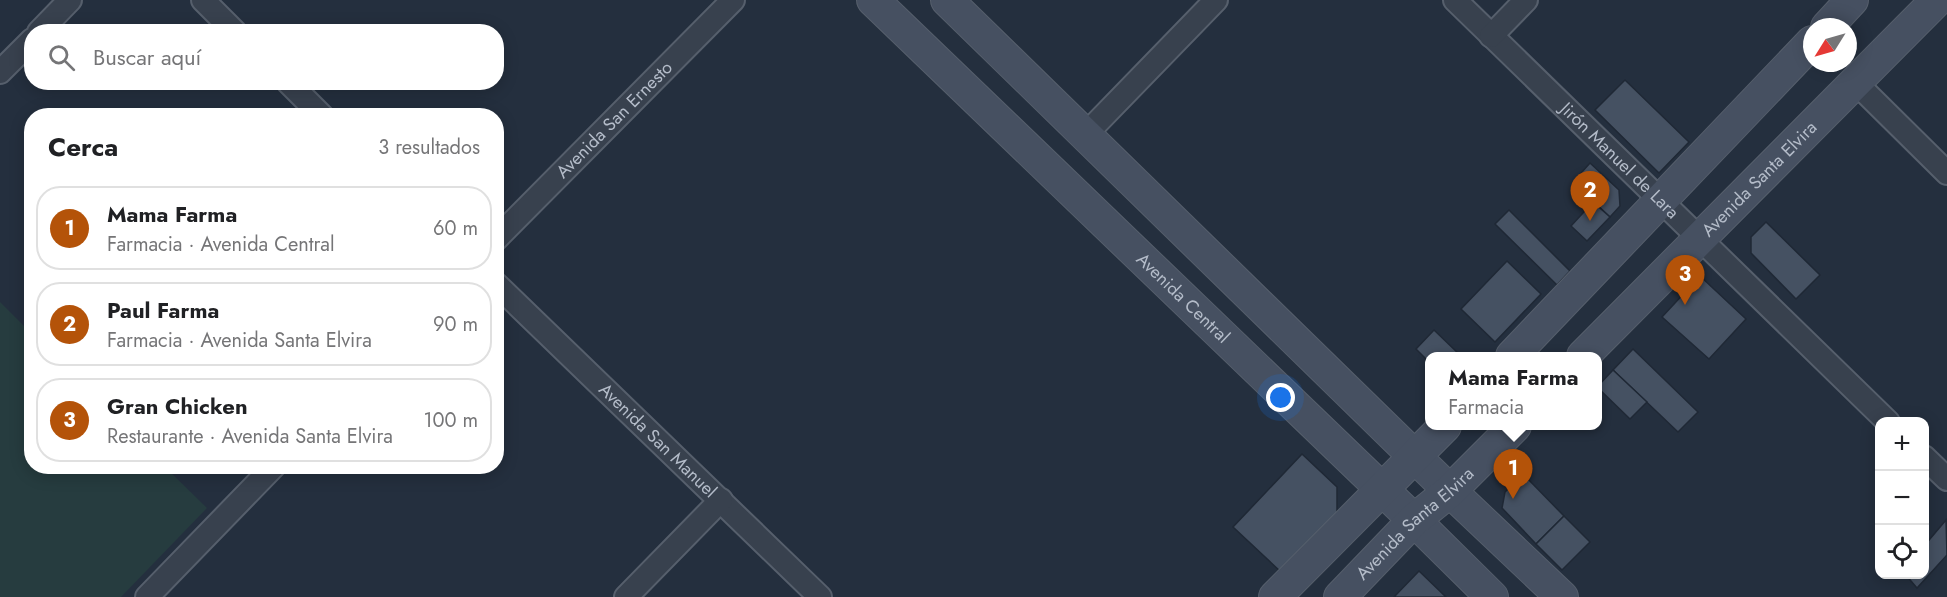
<!DOCTYPE html>
<html lang="es">
<head>
<meta charset="utf-8">
<style>
  body { margin:0; font-family:Jost,sans-serif; background:#f6f6f6; color:#202124 }
  .controls { position:absolute; right:18px; bottom:18px; display:grid; overflow:hidden; border-radius:12px; box-shadow:0 3px 15px #0003 }
  .controls button { width:54px; height:54px; display:grid; place-items:center; padding:0; border:0; border-bottom:2px solid #e0e0e0; background:#fff; color:#202124; font:30px sans-serif }
  .compass { position:absolute; left:1803px; top:18px; width:54px; height:54px; border-radius:50%; background:#fff; box-shadow:0 3px 15px #0003; rotate:233deg }
  .you { position:absolute; left:1281px; top:398px; width:21px; height:21px; margin:-15px; border:4px solid #fff; border-radius:50%; background:#1a73e8; box-shadow:0 0 0 9px #1a73e833 }
  .badge { display:grid; place-items:center; width:39px; height:39px; border-radius:50%; background:#b45309; color:#fff; font-size:20px; font-weight:700 }
  .pin { position:absolute; translate:-50% -50px; filter:drop-shadow(0 2px 3px #0008) }
  .pin::after { content:''; position:absolute; top:32px; width:21px; height:18px; background:inherit; clip-path:polygon(0 0,100% 0,50% 100%) }
  .popup { position:absolute; left:1425px; top:352px; width:177px; height:78px; box-sizing:border-box; display:grid; place-content:center; border-radius:12px; background:#fff; filter:drop-shadow(0 2px 4px #0005); font-size:20px; white-space:nowrap; color:#757577 }
  .popup b { font-size:22px; color:#202124 }
  .popup::after { content:''; position:absolute; left:50%; top:100%; margin-left:-12px; border:12px solid transparent; border-top-color:#fff }
  .list { margin:0; padding:0; list-style:none }
  h2 { display:flex; justify-content:space-between; align-items:center; height:78px; margin:0; padding:0 24px; font-size:26px }
  h2 small { font-size:20px; font-weight:400; color:#757577 }
  .list li { display:grid; grid-template-columns:39px 1fr auto; gap:18px; align-items:center; box-sizing:border-box; height:84px; margin:0 12px 12px; padding:0 12px; border:2px solid #e0e0e0; border-radius:24px }
  .list b { display:block; font-size:22px; white-space:nowrap }
  .list p { margin:0; font-size:20px; white-space:nowrap; color:#757577 }
  .list em { font-size:20px; font-style:normal; color:#757577 }
  .icon { flex:none; width:33px; height:33px; fill:none; stroke:currentColor; stroke-width:2; stroke-linecap:round; stroke-linejoin:round }
  .map { position:relative; flex:none; width:1947px; height:597px; overflow:hidden }
  .search { position:absolute; background:#fff; box-shadow:0 3px 15px #0003; left:24px; top:24px; width:480px; height:66px; display:flex; align-items:center; gap:15px; box-sizing:border-box; padding:0 21px; border-radius:24px; color:#757577; font-size:22px }
  .panel { position:absolute; background:#fff; box-shadow:0 3px 15px #0003; left:24px; top:108px; width:480px; height:366px; border-radius:24px }
  .map>svg:first-child { display:block }
  .green { fill:#263c3f }
  .building { fill:#455162; stroke:#1f2835; stroke-width:1.5 }
  .lines { fill:none; stroke-linecap:round; stroke-linejoin:round }
  .street-casing { stroke:#565f6c; stroke-width:26 }
  .secondary-casing { stroke:#565f6c; stroke-width:34 }
  .street { stroke:#38414e; stroke-width:22 }
  .secondary { stroke:#465061; stroke-width:32 }
  .labels { text-anchor:middle; stroke-width:6; stroke-linejoin:round; paint-order:stroke }
  .street-label { font-size:18px; fill:#b4bcc9; stroke:#1d2633 }
</style>
</head>
<body>
<div class="map">
<svg width="1947" height="597" viewBox="0 0 1947 597">
  <rect width="100%" height="100%" fill="#242f3e"/>
  <!-- green -->
  <path class="green" d="M0 302 31 333 32 466 165 467 207 508 121 597H0Z"/>
  <!-- building -->
  <g class="building">
    <path d="M1625 80 1689 142 1659 173 1595 110Z"/>
    <path d="M1590 163 1619 190 1620 206 1610 217 1573 182Z"/>
    <path d="M1593 202 1610 217 1587 241 1571 226Z"/>
    <path d="M1509 210 1570 271 1557 285 1495 224Z"/>
    <path d="M1766 222 1820 275 1796 299 1751 253V237Z"/>
    <path d="M1507 261 1541 294 1495 342 1461 309Z"/>
    <path d="M1700 276 1746 319 1709 359 1662 317Z"/>
    <path d="M1434 330 1461 356H1429V362L1416 349Z"/>
    <path d="M1633 349 1698 412 1678 432 1613 370Z"/>
    <path d="M1613 370 1647 402 1630 419 1597 387Z"/>
    <path d="M1302 454 1337 487V514L1281 572 1233 527Z"/>
    <path d="M1523 474 1564 516 1536 544 1502 508 1505 492Z"/>
    <path d="M1564 516 1590 542 1562 570 1536 544Z"/>
    <path d="M1946 520 1947 555 1917 588 1905 574H1924V546Z"/>
    <path d="M1419 571 1446 597H1394Z"/>
  </g>
  <g class="lines">
    <defs>
      <g id="street">
        <path d="M203 0 235 32"/>
        <path id="s1" d="M1455 0 1888 422"/>
        <path d="M39 32 70 0"/>
        <path d="M1491 36 1526 0"/>
        <path d="M0 72 32 40"/>
        <path d="M288 82 322 116"/>
        <path d="M1856 83 1947 173"/>
        <path d="M1086 134 1216 0"/>
        <path id="s2" d="M496 239 733 0"/>
        <path id="s3" d="M496 284 820 597"/>
        <path d="M1924 457 1947 479"/>
        <path d="M147 597 274 466"/>
        <path d="M626 597 721 500"/>
      </g>
      <g id="secondary">
        <path id="s4" d="M873 0 1414 520 1492 597"/>
        <path d="M947 0 1450 491 1562 597"/>
        <path d="M1827 27 1852 0"/>
        <path d="M1512 356 1812 42"/>
        <path id="s5" d="M1583 356 1937 0"/>
        <path d="M1275 597 1445 426"/>
        <path id="s6" d="M1340 597 1414 520 1450 491 1515 426"/>
      </g>
    </defs>
    <!-- street casing -->
    <use href="#street" class="street-casing"/>
    <!-- secondary casing -->
    <use href="#secondary" class="secondary-casing"/>
    <!-- street -->
    <use href="#street" class="street"/>
    <!-- secondary -->
    <use href="#secondary" class="secondary"/>
  </g>
  <g class="labels">
    <!-- street labels -->
    <g class="street-label">
      <text dy="6" stroke="none"><textPath href="#s2" startOffset="168">Avenida San Ernesto</textPath></text>
      <text dy="6" stroke="none"><textPath href="#s1" startOffset="230">Jirón Manuel de Lara</textPath></text>
      <text dy="6" stroke="none"><textPath href="#s5" startOffset="250">Avenida Santa Elvira</textPath></text>
      <text dy="6" stroke="none"><textPath href="#s4" startOffset="430">Avenida Central</textPath></text>
      <text dy="6" stroke="none"><textPath href="#s3" startOffset="225">Avenida San Manuel</textPath></text>
      <text dy="6" stroke="none"><textPath href="#s6" startOffset="105">Avenida Santa Elvira</textPath></text>
    </g>
  </g>
</svg>
<div class="controls">
<button>+</button>
<button>−</button>
<button><svg class="icon" aria-label="locate" viewBox="0 0 24 24"><circle cx="12" cy="12" r="6"/><path d="M12 2v4M12 18v4M2 12h4M18 12h4"/></svg></button>
</div>
<svg class="compass" viewBox="-18 -18 36 36"><path d="M0-13l5 13h-10z" fill="#e53935"/><path d="M0 13l5-13h-10z" fill="#757577"/></svg>
<div class="you"></div>
<div class="pin badge" style="left:1513px;top:499px">1</div>
<div class="popup"><b>Mama Farma</b>Farmacia</div>
<div class="pin badge" style="left:1590px;top:221px">2</div>
<div class="pin badge" style="left:1685px;top:305px">3</div>
<div class="search"><svg class="icon" aria-label="search" viewBox="0 0 24 24"><circle cx="10" cy="10" r="6"/><path d="M15 15l6 6"/></svg>Buscar aquí</div>
<section class="panel">
<h2>Cerca<small>3 resultados</small></h2>
<ul class="list">
<li><span class="badge">1</span><div><b>Mama Farma</b><p>Farmacia · Avenida Central</p></div><em>60 m</em></li>
<li><span class="badge">2</span><div><b>Paul Farma</b><p>Farmacia · Avenida Santa Elvira</p></div><em>90 m</em></li>
<li><span class="badge">3</span><div><b>Gran Chicken</b><p>Restaurante · Avenida Santa Elvira</p></div><em>100 m</em></li>
</ul>
</section>
</div>
</body>
</html>
